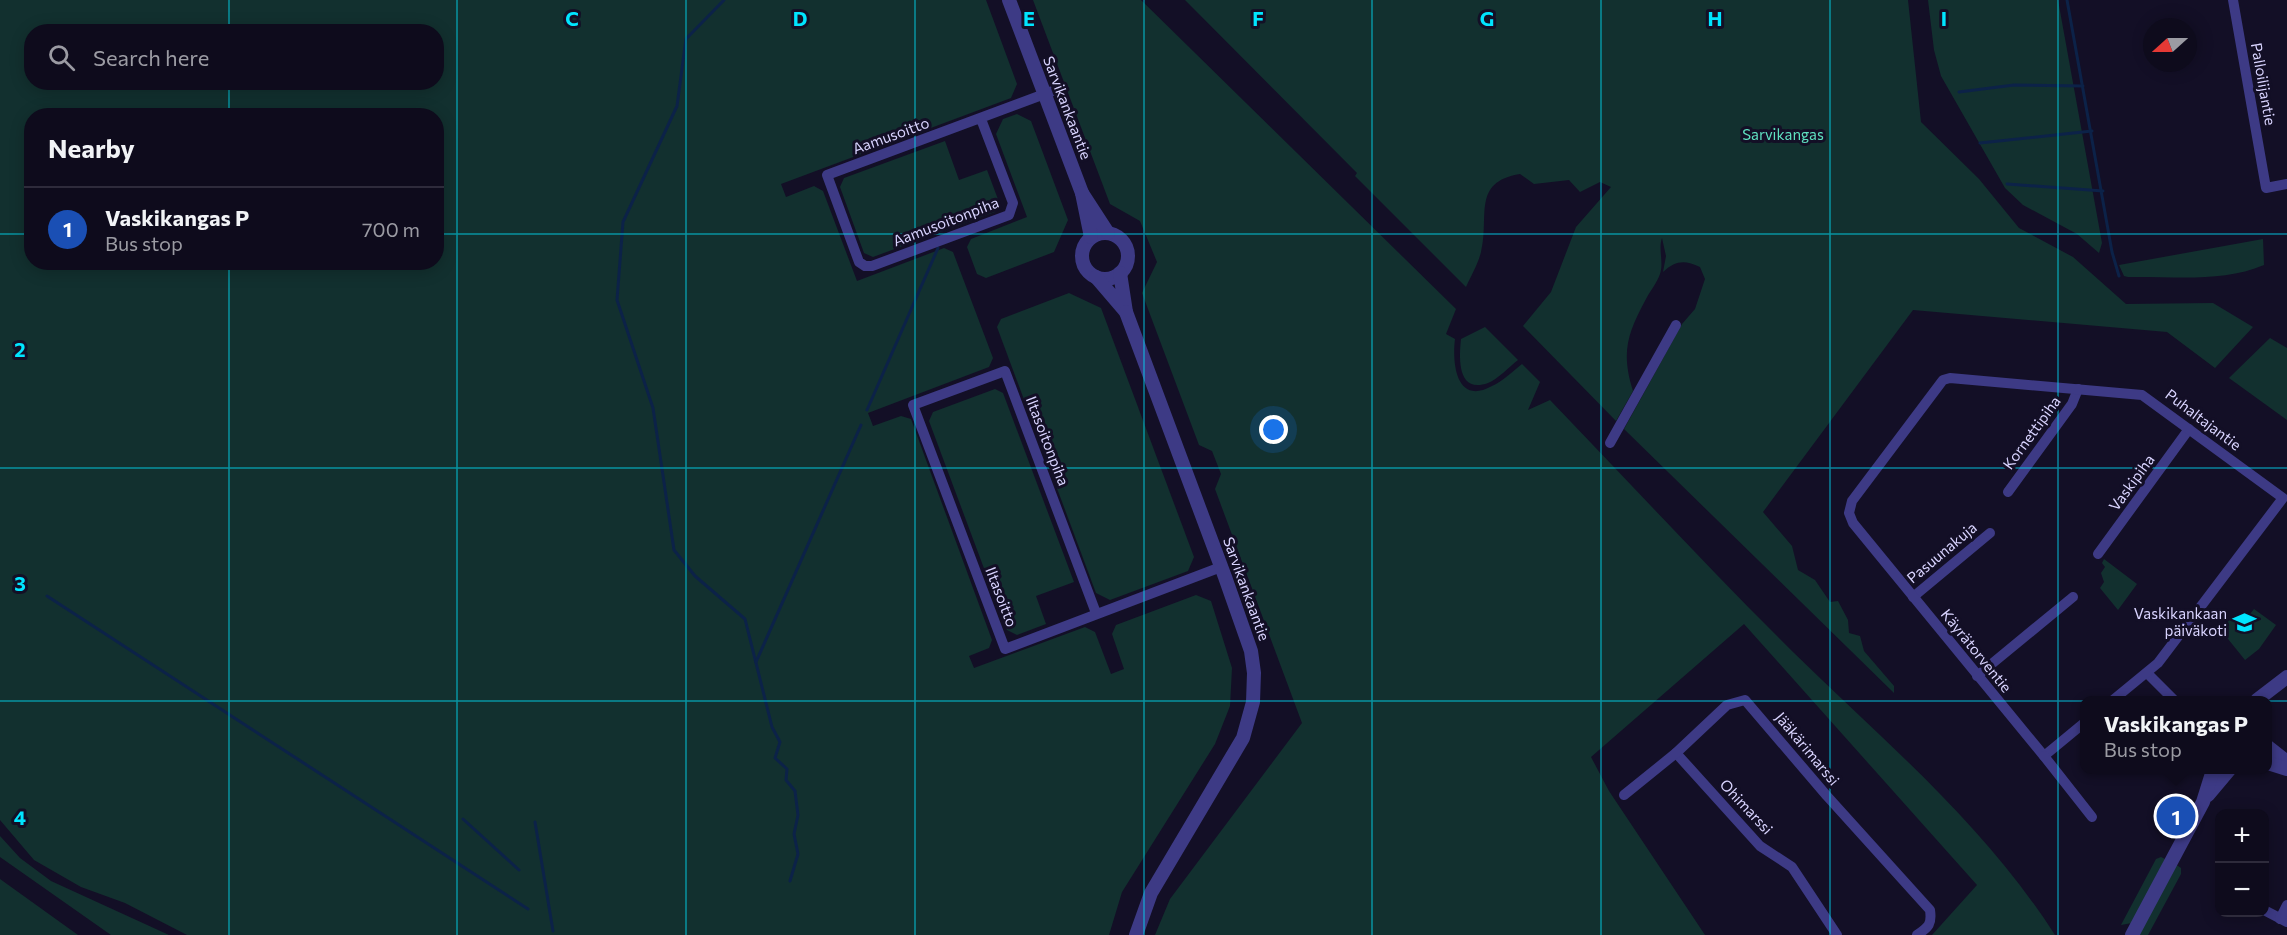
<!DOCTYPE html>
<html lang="en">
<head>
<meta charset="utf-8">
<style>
  body { margin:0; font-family:Commissioner,sans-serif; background:#1c1929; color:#f1f3f6 }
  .controls { position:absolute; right:18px; bottom:18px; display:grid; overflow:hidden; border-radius:12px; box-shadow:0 3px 15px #0003 }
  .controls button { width:54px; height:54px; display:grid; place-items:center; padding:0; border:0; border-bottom:2px solid #2e2b3b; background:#0e0b1c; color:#f1f3f6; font:30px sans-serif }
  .compass { position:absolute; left:2143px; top:18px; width:54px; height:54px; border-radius:50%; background:#0e0b1c; box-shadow:0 3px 15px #0003; rotate:249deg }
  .you { position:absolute; left:1274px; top:430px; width:21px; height:21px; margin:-15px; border:4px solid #fff; border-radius:50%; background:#1a73e8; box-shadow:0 0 0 9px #1a73e833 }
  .badge { display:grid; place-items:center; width:39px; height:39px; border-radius:50%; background:#00e5ff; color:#fff; font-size:20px; font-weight:700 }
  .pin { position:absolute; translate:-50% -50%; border:3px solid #fff; box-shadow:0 2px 6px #0006 }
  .popup { position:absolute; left:2080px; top:696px; width:192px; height:78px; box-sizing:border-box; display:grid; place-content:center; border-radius:12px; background:#0e0b1c; filter:drop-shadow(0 2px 4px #0005); font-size:20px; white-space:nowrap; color:#9b9ba3 }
  .popup b { font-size:22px; color:#f1f3f6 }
  .popup::after { content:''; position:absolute; left:50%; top:100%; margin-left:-12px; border:12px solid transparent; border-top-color:#0e0b1c }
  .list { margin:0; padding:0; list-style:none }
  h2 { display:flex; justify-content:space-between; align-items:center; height:78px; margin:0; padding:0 24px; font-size:26px }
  h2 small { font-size:20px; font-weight:400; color:#9b9ba3 }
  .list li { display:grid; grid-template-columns:39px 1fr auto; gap:18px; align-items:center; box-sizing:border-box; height:84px; padding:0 24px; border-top:2px solid #2e2b3b }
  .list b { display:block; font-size:22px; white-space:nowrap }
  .list p { margin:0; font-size:20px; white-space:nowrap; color:#9b9ba3 }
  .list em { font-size:20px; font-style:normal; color:#9b9ba3 }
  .icon { flex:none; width:33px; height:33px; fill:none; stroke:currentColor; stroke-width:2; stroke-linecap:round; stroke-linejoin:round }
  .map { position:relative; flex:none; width:2287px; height:935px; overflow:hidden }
  .search { position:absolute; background:#0e0b1c; box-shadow:0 3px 15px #0003; left:24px; top:24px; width:420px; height:66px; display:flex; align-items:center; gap:15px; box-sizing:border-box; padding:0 21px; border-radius:24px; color:#9b9ba3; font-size:22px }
  .panel { position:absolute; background:#0e0b1c; box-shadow:0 3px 15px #0003; left:24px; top:108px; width:420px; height:162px; border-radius:24px }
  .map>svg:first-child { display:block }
  .green { fill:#12302f; fill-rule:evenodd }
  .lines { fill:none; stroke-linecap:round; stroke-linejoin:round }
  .stream { stroke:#0c2248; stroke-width:3 }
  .minor { stroke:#3d3a85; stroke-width:10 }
  .tertiary { stroke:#3d3a85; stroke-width:14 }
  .grid { fill:none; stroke:#00e5ff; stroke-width:1.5; stroke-opacity:0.55 }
  .labels { text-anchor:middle; stroke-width:6; stroke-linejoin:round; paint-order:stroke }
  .street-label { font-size:15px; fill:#d9d4ff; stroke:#130f26 }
  .park-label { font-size:15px; fill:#5fe0c0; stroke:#130f26 }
  .poi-label { font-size:15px; fill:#d9d4ff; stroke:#130f26; text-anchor:end }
  .grid-label { font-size:20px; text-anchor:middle; font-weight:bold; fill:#00e5ff; stroke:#130f26; stroke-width:6; stroke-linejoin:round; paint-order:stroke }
</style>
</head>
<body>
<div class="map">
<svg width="2287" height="935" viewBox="0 0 2287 935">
  <rect width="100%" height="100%" fill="#130f26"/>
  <!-- green -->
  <g class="green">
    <path d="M0 0H986L1017 84 1011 98 781 184 786 197 814 186 823 191 857 281 944 248 953 252 993 358 989 367 868 413 873 426 901 416 911 419 992 640 989 648 969 656 974 668 1085 627 1095 632 1111 674 1124 669 1112 634 1116 625 1196 595 1211 601 1232 668 1230 706 1215 744 1122 892 1109 935H187L125 903 81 887 34 860 0 820ZM32 32H436V82H32ZM32 116H436V262H32Z"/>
    <path d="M1033 0H1141L1456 309 1446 334 1455 339C1452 363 1456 406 1492 386 1503 381 1513 371 1522 364L1540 382 1528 410 1550 400C1631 484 1710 570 1793 652 1887 744 1983 823 2055 935H1932L1977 885 1744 624 1591 757 1609 791 1705 935H1155L1170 899 1302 723 1215 489 1221 474 1212 451 1199 445 1142 293 1157 262 1140 221 1110 204Z"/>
    <path d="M1185 0H1908L1921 122 1979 179 2019 228 2073 257 2126 304 2213 303 2253 327 2215 368 2167 332 1913 310 1763 512 1792 546 1798 570 1815 580 1830 602 1838 601 1848 620 1849 633 1860 636 1864 651 1894 686V693L1624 429 1682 324 1695 309 1705 279 1700 267C1685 260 1676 260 1663 272L1666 256 1662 238C1658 249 1664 262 1660 274 1657 283 1650 291 1646 299 1627 334 1621 353 1633 391L1616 421 1523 326 1551 292 1576 227 1611 187 1600 182 1580 192 1569 180 1534 184 1520 174C1471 182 1490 217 1481 252 1478 264 1471 276 1466 287L1355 176 1357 173Z"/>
    <path d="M1928 0H2058L2102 243 2099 253 2077 234 2023 205 2005 188 1941 76 1934 50Z"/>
    <path d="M1017 114 1031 121 1068 220 1054 252 986 278 977 274 967 247 971 239 1027 217 996 134 1003 119Z"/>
    <path d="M945 141 959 180 987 170 999 202 995 212 873 257 864 253 840 187 844 178Z"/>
    <path d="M2263 239 2264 265C2222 283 2173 276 2128 277L2124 276 2119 265Z"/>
    <path d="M1069 293 1101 308 1194 557 1188 571 1110 600 1096 593 997 327 1001 319Z"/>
    <path d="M1485 327 1518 360C1509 367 1498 379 1488 383 1457 394 1459 358 1461 339Z"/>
    <path d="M2270 338 2287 348V420L2229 378Z"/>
    <path d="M995 389 1003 393 1074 582 1036 596 1046 624 1017 635 1007 630 929 421 933 412Z"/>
    <path d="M2104 559 2137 584 2118 610 2100 588 2104 582 2101 573 2105 567 2102 563Z"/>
    <path d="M2254 609 2276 625 2259 649 2245 660 2224 634 2227 622 2233 617 2243 623Z"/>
    <path d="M0 836 20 858 51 881 169 935H111L0 857Z"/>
    <path d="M2161 857 2165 859 2132 923 2121 925 2156 859Z"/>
    <path d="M2175 864 2181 868V874L2148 935H2137Z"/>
    <path d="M0 879 78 935H0Z"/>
  </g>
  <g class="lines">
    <!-- stream -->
    <g class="stream">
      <path d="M724 0 686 39 677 106 623 222 617 300 653 408 674 550 695 576 745 619 772 727 780 742 775 758 787 769 786 780 795 791 798 815 794 834 798 854 790 881"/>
      <path d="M2067 0 2112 252 2119 276"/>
      <path d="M1959 92 2014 85 2083 86"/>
      <path d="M1980 143 2092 131"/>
      <path d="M2007 184 2103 191"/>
      <path d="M867 410 938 248"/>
      <path d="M47 596 528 909"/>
      <path d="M756 662 861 425"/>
      <path d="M463 819 519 870"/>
      <path d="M535 822 553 931"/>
    </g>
    <!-- minor -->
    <g class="minor">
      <path d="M2233 0 2266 188 2287 184"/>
      <path d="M981 119 1013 203 1009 215 872 266H865L859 262 827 175 1058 89"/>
      <path d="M1610 443 1676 325"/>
      <path d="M2008 492 2072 404 2078 389"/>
      <path d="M2098 554 2189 429"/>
      <path d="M1913 597 1990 533"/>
      <path d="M1096 613 1005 371 913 405 1005 649 1221 567"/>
      <path d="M2147 673 2174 700"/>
      <path d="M1977 676 2073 597"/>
      <path d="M2084 723 2044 756 1853 523 1849 513 1852 501 1943 380 1950 378 2142 395 2283 498 2158 663 2113 700"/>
      <path d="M1676 753 1760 846 1792 867 1837 935"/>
      <path d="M2044 756 2092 817"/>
      <path d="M1624 795 1676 753 1727 705 1745 700 1827 796 1930 910C1932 924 1929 927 1917 935"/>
      <path d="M2264 910 2287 922"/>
      <path d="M2280 919 2287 905"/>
    </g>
    <!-- tertiary -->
    <g class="tertiary">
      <path d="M1009 0 1082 193"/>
      <circle cx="1105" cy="256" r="23"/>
      <path d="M1091 237 1082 193 1108 233"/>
      <path d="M1096 277 1126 312 1120 273"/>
      <path d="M1126 312 1225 577 1251 651 1254 673 1253 702 1243 738 1151 893 1136 935"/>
      <path d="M2257 700 2287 677"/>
      <path d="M2268 747 2287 762"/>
      <path d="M2268 763 2287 769"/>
      <path d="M2208 795 2229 770"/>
      <path d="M2132 935 2203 802 2213 770"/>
    </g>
  </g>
  <!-- grid -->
  <path class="grid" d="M229 0V32M457 0V935M686 0V935M915 0V935M1144 0V935M1372 0V935M1601 0V935M1830 0V935M2058 0V935M229 82V116M0 234H32M436 234H2287M229 262V935M0 468H2287M0 701H2287"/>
  <!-- icons -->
  <defs>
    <symbol id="school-bare" viewBox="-9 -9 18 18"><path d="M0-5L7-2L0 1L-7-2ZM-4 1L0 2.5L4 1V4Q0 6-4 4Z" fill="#00e5ff" stroke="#130f26" stroke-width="2.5" paint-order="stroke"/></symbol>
  </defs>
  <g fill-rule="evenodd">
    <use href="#school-bare" x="2228" y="606" width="33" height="33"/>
  </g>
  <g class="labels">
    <!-- street labels -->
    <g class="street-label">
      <text transform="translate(2263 84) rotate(80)" y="5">Palloilijantie</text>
      <text transform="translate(1067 108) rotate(69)" y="5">Sarvikankaantie</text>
      <text transform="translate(891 136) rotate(-20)" y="5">Aamusoitto</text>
      <text transform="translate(946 222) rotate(-21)" y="5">Aamusoitonpiha</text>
      <text transform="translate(2203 420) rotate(37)" y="5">Puhaltajantie</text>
      <text transform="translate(2032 433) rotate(-54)" y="5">Kornettipiha</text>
      <text transform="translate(1047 441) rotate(69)" y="5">Iltasoitonpiha</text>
      <text transform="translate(2132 483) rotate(-54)" y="5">Vaskipiha</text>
      <text transform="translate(1942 553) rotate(-40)" y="5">Pasuunakuja</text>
      <text transform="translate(1246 589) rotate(70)" y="5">Sarvikankaantie</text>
      <text transform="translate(1001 597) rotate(69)" y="5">Iltasoitto</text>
      <text transform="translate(1976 651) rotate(51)" y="5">Käyrätorventie</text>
      <text transform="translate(1807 749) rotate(50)" y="5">Jääkärimarssi</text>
      <text transform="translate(1746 807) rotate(47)" y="5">Ohimarssi</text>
    </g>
    <!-- park labels -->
    <g class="park-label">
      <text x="1783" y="140">Sarvikangas</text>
    </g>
    <!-- poi labels -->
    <g class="poi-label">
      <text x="2227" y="619">Vaskikankaan<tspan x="2227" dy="17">päiväkoti</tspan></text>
    </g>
  </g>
  <g class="grid-label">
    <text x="572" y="26">C</text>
    <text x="800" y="26">D</text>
    <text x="1029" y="26">E</text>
    <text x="1258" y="26">F</text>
    <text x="1487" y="26">G</text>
    <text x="1715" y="26">H</text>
    <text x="1944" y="26">I</text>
    <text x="20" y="357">2</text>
    <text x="20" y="591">3</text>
    <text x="20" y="825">4</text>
  </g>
</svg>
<div class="controls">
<button>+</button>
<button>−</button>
</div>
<svg class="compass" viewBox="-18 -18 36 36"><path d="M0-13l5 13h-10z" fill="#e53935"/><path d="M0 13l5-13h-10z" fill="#9b9ba3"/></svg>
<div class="you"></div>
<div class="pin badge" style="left:2176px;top:816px;background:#1a4fb4">1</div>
<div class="popup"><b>Vaskikangas P</b>Bus stop</div>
<div class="search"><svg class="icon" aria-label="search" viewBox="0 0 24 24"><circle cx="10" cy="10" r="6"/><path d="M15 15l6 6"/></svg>Search here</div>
<section class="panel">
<h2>Nearby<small></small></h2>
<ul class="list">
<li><span class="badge" style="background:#1a4fb4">1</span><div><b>Vaskikangas P</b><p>Bus stop</p></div><em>700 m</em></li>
</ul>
</section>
</div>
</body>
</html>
